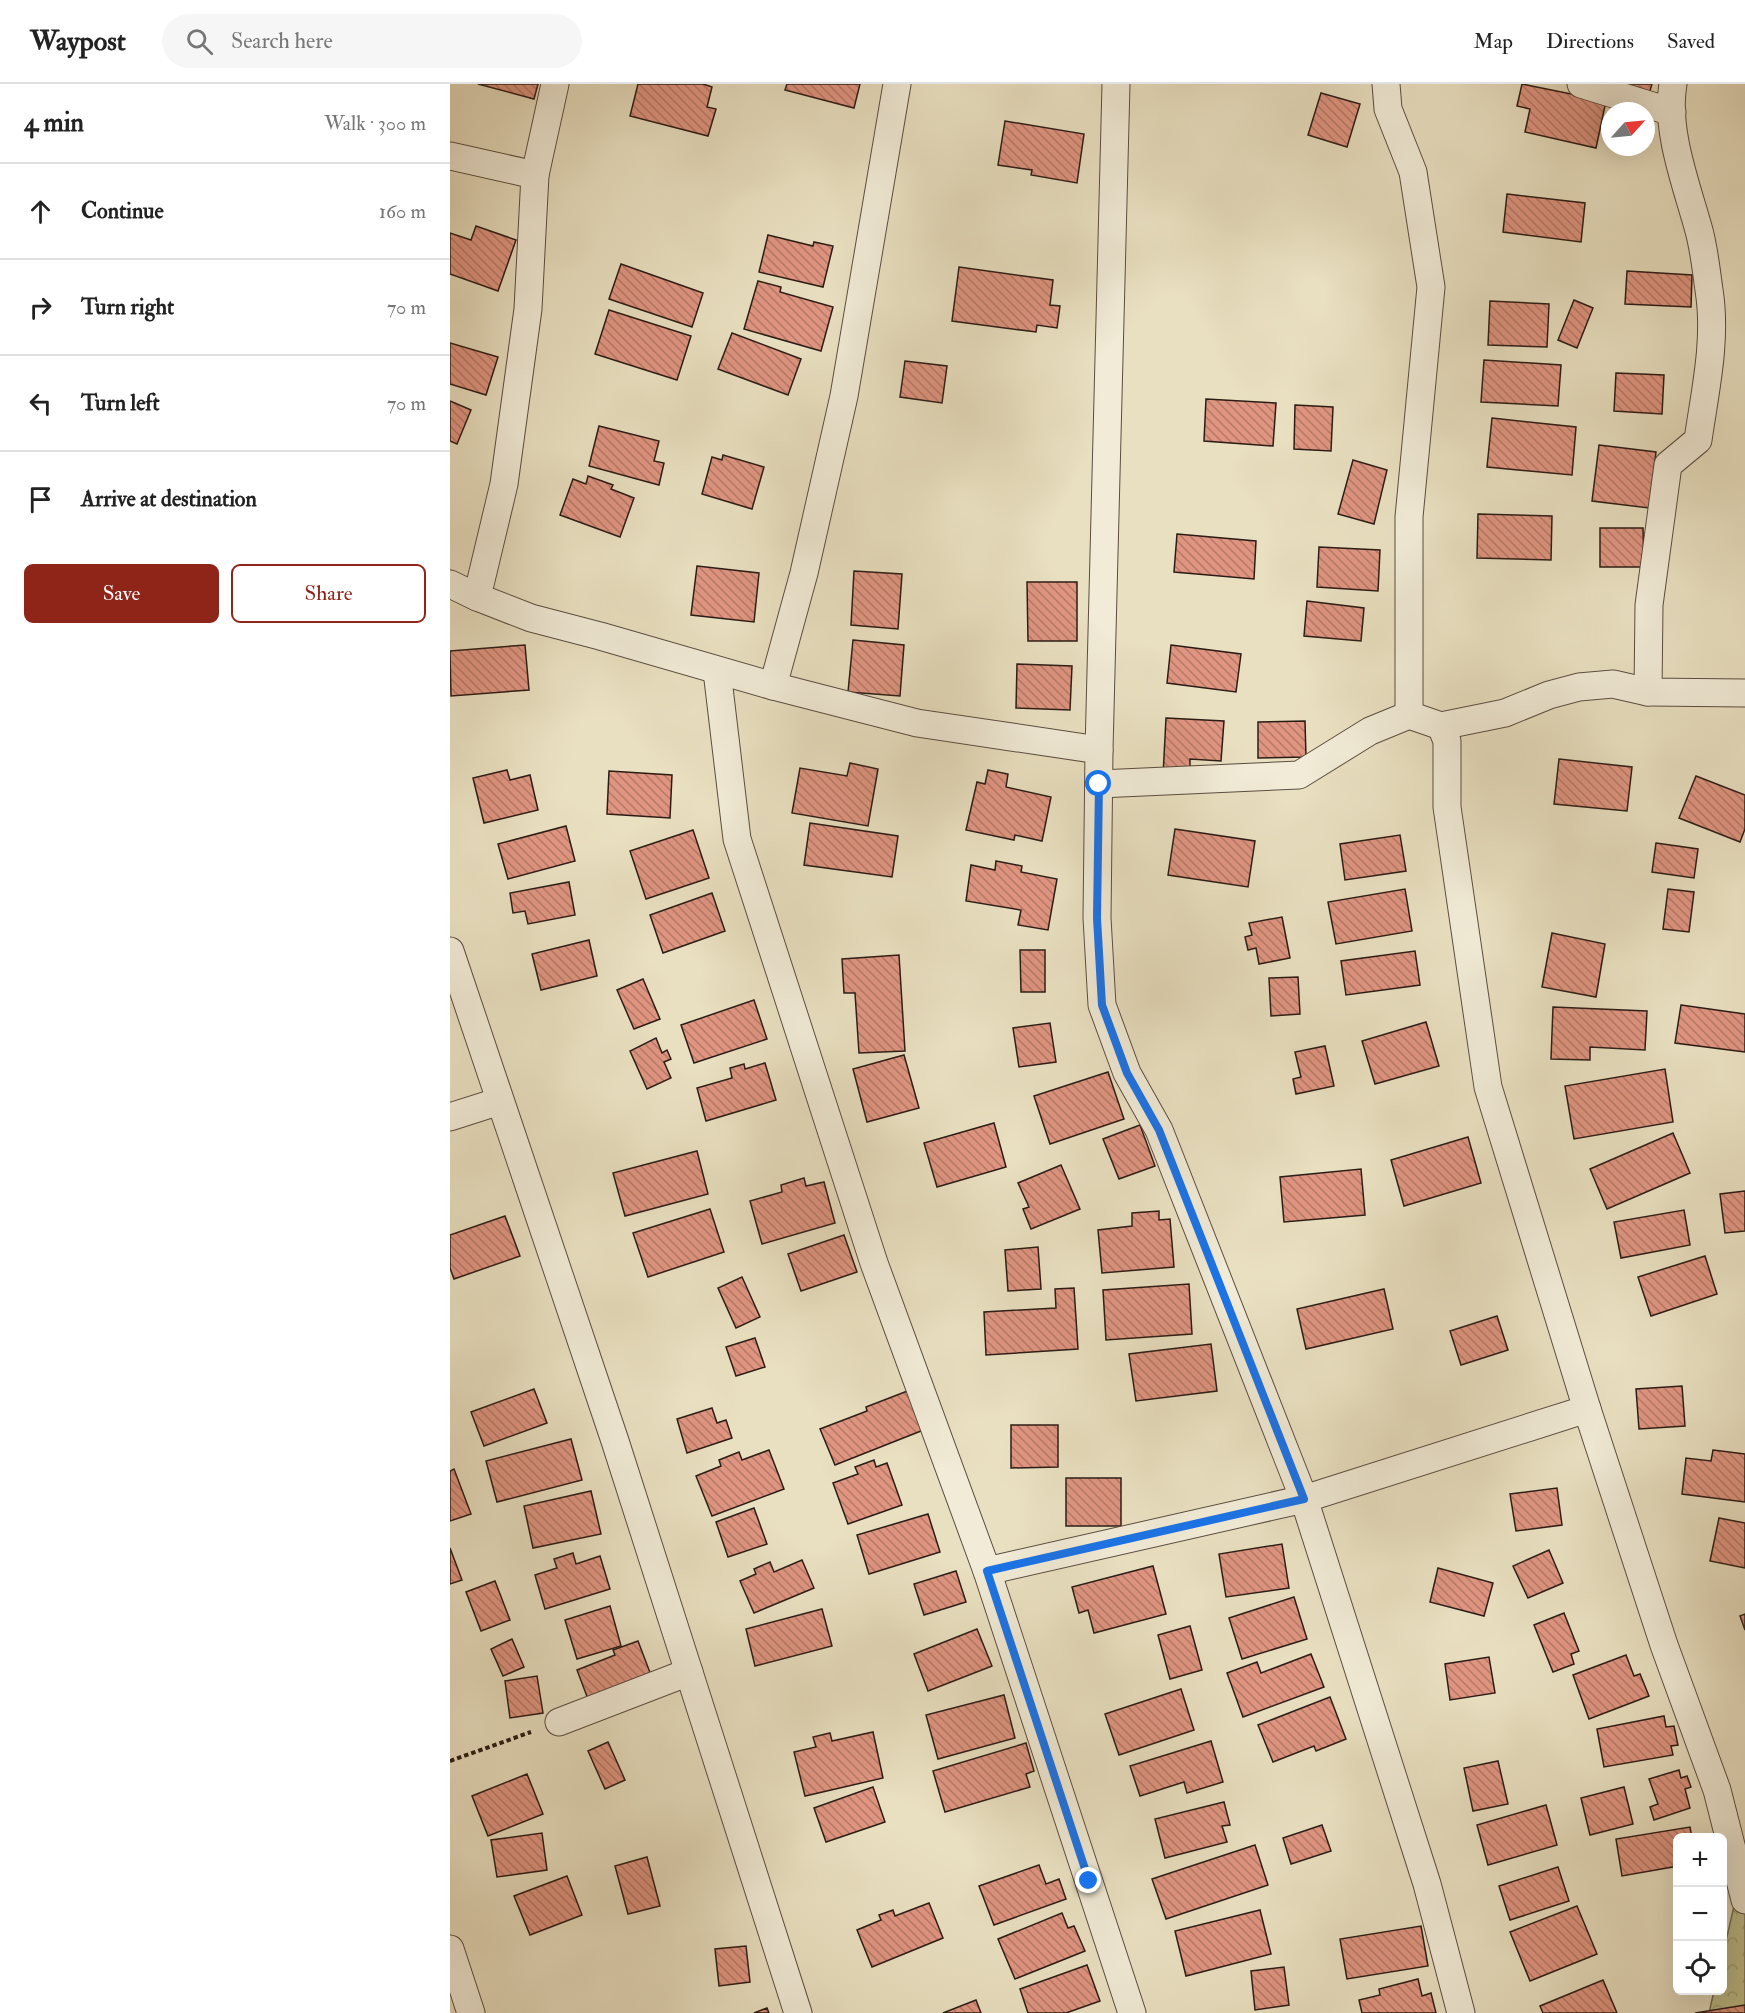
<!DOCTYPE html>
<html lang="en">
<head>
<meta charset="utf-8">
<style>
  body { margin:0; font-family:"IM FELL Double Pica",serif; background:#f6f6f6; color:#222 }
  .controls { position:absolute; right:18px; bottom:18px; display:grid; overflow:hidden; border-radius:9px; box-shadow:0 6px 24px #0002 }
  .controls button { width:54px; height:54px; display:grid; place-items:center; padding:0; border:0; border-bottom:2px solid #e0e0e0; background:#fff; color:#222; font:30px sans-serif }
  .compass { position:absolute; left:1151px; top:18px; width:54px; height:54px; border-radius:50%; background:#fff; box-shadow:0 6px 24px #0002; rotate:63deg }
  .stop { position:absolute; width:18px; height:18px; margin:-14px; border:4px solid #1a73e8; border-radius:50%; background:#fff }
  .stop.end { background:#1a73e8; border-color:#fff; box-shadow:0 2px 6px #0008 }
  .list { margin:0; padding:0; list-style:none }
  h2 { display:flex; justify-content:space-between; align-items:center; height:78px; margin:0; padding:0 24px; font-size:26px }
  h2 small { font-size:20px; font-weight:400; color:#767676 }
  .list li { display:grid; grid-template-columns:39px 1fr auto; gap:18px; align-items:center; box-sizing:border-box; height:96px; padding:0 24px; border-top:2px solid #e0e0e0 }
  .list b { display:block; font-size:22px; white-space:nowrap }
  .list em { font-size:20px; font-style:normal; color:#767676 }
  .actions { display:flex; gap:12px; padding:18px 24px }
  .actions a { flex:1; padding:14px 0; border:2px solid #8f2418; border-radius:9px; text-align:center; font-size:21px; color:#8f2418 }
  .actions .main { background:#8f2418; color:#fff }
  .icon { flex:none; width:33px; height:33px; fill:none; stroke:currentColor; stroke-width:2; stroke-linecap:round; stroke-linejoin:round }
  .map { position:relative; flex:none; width:1295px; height:1929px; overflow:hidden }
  header { display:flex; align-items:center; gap:36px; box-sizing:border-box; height:84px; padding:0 30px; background:#fff; border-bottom:2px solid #e0e0e0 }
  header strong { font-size:28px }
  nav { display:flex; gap:33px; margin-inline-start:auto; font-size:21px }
  .search { width:420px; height:54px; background:#f6f6f6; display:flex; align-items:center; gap:15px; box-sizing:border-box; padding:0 21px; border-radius:33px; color:#767676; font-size:22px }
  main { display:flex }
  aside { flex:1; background:#fff }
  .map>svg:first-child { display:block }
  .forest { fill:url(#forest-crowns); stroke:#766e52; stroke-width:1.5 }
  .building { fill:url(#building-back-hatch); stroke:#2c1c16; stroke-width:1.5 }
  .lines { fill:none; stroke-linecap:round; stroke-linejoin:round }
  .minor-casing { stroke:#5b4d41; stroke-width:29 }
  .path { stroke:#2c1c16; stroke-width:4; stroke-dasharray:4.5 3; stroke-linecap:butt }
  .minor { stroke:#f1ebd7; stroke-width:27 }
  .route { stroke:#1a73e8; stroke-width:8 }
</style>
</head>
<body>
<header>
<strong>Waypost</strong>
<div class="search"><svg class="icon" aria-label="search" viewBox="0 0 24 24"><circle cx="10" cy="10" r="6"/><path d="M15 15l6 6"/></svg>Search here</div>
<nav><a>Map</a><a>Directions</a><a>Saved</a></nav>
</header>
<main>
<aside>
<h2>4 min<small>Walk · 300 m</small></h2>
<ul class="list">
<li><svg class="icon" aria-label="ahead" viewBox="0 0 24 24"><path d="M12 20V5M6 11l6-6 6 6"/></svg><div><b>Continue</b></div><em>160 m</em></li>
<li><svg class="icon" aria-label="right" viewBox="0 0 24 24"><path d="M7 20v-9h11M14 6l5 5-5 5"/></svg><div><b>Turn right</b></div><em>70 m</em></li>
<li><svg class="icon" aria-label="left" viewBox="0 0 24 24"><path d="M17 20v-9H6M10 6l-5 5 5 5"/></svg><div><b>Turn left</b></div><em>70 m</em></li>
<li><svg class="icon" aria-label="arrive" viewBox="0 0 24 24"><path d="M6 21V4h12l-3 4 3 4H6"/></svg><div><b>Arrive at destination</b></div></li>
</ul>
<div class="actions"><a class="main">Save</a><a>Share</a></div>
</aside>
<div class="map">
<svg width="1295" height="1929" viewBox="0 0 1295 1929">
  <defs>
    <pattern id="forest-crowns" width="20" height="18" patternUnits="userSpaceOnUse" patternTransform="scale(1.5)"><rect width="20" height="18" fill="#bfc08d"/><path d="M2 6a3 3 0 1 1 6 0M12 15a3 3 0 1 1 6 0" fill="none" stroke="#a4a479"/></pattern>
    <pattern id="building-back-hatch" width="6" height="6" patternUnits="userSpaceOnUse" patternTransform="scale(1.5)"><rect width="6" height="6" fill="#e09581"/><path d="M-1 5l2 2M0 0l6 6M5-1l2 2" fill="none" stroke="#b67969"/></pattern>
  </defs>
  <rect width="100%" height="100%" fill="#e9e0c1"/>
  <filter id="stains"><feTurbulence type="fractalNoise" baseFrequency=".00333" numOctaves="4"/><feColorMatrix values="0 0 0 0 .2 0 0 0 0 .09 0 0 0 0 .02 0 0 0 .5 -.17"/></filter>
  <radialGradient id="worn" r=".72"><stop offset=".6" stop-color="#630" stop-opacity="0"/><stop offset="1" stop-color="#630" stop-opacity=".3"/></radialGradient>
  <!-- forest -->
  <path class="forest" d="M1295 1774V1929H1259L1264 1907 1272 1906 1273 1870Z"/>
  <!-- building -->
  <g class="building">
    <path d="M28 0H88L84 15Z"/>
    <path d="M188 0H253L262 3 257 23 266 25 258 52 180 32Z"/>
    <path d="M337 0H410L404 24 335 6Z"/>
    <path d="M1072 0 1156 17 1146 64 1075 48 1080 25 1067 22Z"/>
    <path d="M1171 0H1202L1199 10Z"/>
    <path d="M871 9 910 20 897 63 858 51Z"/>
    <path d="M555 37 634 50 627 99 581 91 582 86 548 81Z"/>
    <path d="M1057 110 1135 119 1131 158 1053 148Z"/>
    <path d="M26 142 66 156 48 207 0 190V149L21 156Z"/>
    <path d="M318 151 363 162 364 158 383 162 373 203 309 188Z"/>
    <path d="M171 180 253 209 242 243 159 215Z"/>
    <path d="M509 183 603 196 600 221 610 222 607 244 587 241 586 248 502 237Z"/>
    <path d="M1177 187 1242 191 1241 223 1175 220Z"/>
    <path d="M308 197 331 203 330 208 383 223 371 267 294 245Z"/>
    <path d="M1124 216 1143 224 1127 264 1108 256Z"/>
    <path d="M1040 217 1099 220 1097 263 1038 261Z"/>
    <path d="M159 226 241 252 227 296 145 270Z"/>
    <path d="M282 249 351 275 338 311 268 285Z"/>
    <path d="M0 259 48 273 36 311 0 300Z"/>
    <path d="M1034 276 1111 281 1108 322 1031 318Z"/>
    <path d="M455 277 497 282 492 319 450 313Z"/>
    <path d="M1166 289 1214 291 1212 330 1164 327Z"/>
    <path d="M756 315 826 319 823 362 754 357Z"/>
    <path d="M0 317 21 326 7 360 0 357Z"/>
    <path d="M845 321 883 323 881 367 844 365Z"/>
    <path d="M1042 334 1126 343 1122 391 1037 383Z"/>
    <path d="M149 342 209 357 204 377 214 379 209 401 139 382Z"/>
    <path d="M1149 361 1206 368 1199 424 1142 417Z"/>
    <path d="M273 371 314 383 302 425 252 410 262 373 272 376Z"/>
    <path d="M903 376 937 386 924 440 888 430Z"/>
    <path d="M138 392 163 401 161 405 184 414 170 453 110 431 123 395 136 400Z"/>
    <path d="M1028 430 1102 432 1101 476 1027 474Z"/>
    <path d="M1150 444H1193L1194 483H1150Z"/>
    <path d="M727 450 806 457 804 495 724 488Z"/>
    <path d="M869 463 930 466 928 507 867 503Z"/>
    <path d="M247 482 309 489 304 538 241 531Z"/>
    <path d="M404 487 452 490 448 545 401 541Z"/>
    <path d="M577 498H627V557H578Z"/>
    <path d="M857 517 914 524 911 557 854 552Z"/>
    <path d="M403 556 454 561 450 612 398 608Z"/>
    <path d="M75 561 79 606 1 612 0 567Z"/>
    <path d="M721 561 791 570 786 608 717 599Z"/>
    <path d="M567 580 622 582 620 626 566 624Z"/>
    <path d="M716 634 774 637 771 677 740 675V694L713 692Z"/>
    <path d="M855 637 856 673 808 674V638Z"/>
    <path d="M1109 675 1182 683 1177 727 1104 720Z"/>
    <path d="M400 679 428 685 418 742 342 729 350 684 397 692Z"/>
    <path d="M57 686 60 696 80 691 88 726 34 739 23 694Z"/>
    <path d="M538 686 558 690 556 703 601 713 592 757 565 751 564 756 516 746 527 698 535 700Z"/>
    <path d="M159 687 222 691 220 734 157 730Z"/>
    <path d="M1246 692 1295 711V745L1290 758 1229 734Z"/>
    <path d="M360 739 448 752 442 793 354 781Z"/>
    <path d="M116 742 125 777 58 795 48 760Z"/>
    <path d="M725 745 805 757 798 803 718 791Z"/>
    <path d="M243 746 259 794 196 815 180 767Z"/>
    <path d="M950 751 956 787 895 796 890 760Z"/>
    <path d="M1206 759 1248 765 1244 794 1202 788Z"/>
    <path d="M546 777 572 782 571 788 607 795 598 846 568 841 571 826 516 817 521 781 545 786Z"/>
    <path d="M119 798 125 831 78 840 75 827 63 829 60 809Z"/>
    <path d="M955 805 962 847 886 860 878 818Z"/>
    <path d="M1218 805 1244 808 1239 848 1213 845Z"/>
    <path d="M262 809 275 847 213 869 200 831Z"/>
    <path d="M832 833 840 874 809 880 806 864 798 866 795 853 802 851 799 839Z"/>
    <path d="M1102 849 1155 860 1146 913 1092 903Z"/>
    <path d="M139 856 147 892 91 906 82 870Z"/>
    <path d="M570 866H595V908H571Z"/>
    <path d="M965 867 970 901 896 911 891 877Z"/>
    <path d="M449 871 455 967 409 969 405 909H394L392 875Z"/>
    <path d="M848 893 850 930 821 932 819 894Z"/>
    <path d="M193 895 210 935 184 945 167 906Z"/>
    <path d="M304 916 317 955 244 979 231 941Z"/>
    <path d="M1231 921 1295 930V968L1225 959Z"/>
    <path d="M1103 923 1197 927 1195 966 1140 963V976L1101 975Z"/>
    <path d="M976 938 989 982 925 1000 912 957Z"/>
    <path d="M600 939 606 978 569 983 563 944Z"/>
    <path d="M206 954 212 969 217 966 221 975 214 978 221 994 197 1005 180 967Z"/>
    <path d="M875 962 884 1002 846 1010 843 995 851 993 845 968Z"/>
    <path d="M454 971 469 1024 417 1038 403 985Z"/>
    <path d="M315 979 326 1016 256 1037 247 1004 282 994 280 984 294 980 295 985Z"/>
    <path d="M1215 985 1223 1038 1124 1055 1115 1002Z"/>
    <path d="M658 988 674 1035 600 1060 584 1012Z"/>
    <path d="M544 1039 556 1083 487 1103 474 1059Z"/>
    <path d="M690 1041 705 1082 669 1095 653 1055Z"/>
    <path d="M1223 1049 1240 1089 1157 1125 1140 1085Z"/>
    <path d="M1018 1053 1031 1099 954 1122 941 1076Z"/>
    <path d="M247 1067 258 1110 175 1132 163 1089Z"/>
    <path d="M611 1081 630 1125 581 1145 573 1125 579 1123 568 1099Z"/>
    <path d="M911 1085 915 1131 834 1138 830 1093Z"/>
    <path d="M354 1094 356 1102 374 1098 385 1139 312 1160 300 1117 332 1108 331 1101Z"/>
    <path d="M1295 1107V1147L1275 1149 1270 1110Z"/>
    <path d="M260 1125 274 1168 198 1193 183 1149Z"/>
    <path d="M1234 1126 1240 1161 1171 1174 1164 1138Z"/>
    <path d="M709 1127V1136L720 1135 724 1183 652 1189 648 1146 682 1142V1129Z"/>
    <path d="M55 1132 70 1172 4 1195 0 1184V1151Z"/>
    <path d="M394 1151 407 1188 351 1207 338 1170Z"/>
    <path d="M588 1163 591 1205 558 1207 555 1166Z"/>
    <path d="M1255 1172 1267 1210 1201 1232 1188 1193Z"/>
    <path d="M292 1193 310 1233 286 1244 268 1204Z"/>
    <path d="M739 1200 742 1250 656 1256 653 1206Z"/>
    <path d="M624 1204 628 1265 536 1271 534 1228 606 1224 605 1205Z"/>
    <path d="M934 1205 943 1245 856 1265 847 1225Z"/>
    <path d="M1047 1232 1058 1266 1011 1281 1000 1247Z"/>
    <path d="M305 1254 315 1283 286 1292 276 1263Z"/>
    <path d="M761 1260 767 1307 686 1317 679 1270Z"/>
    <path d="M1232 1302 1235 1342 1189 1345 1186 1305Z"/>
    <path d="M84 1305 97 1339 34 1362 21 1328Z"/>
    <path d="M460 1306 476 1345 385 1381 370 1345 417 1327 416 1323Z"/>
    <path d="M262 1324 267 1339 276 1336 282 1354 237 1369 227 1335Z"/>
    <path d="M561 1341H608V1383L561 1384Z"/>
    <path d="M121 1355 132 1396 47 1418 36 1377Z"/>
    <path d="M319 1366 334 1405 262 1432 246 1392 271 1382 269 1376 289 1368 292 1376Z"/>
    <path d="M1263 1366 1295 1370V1418L1232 1410 1236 1374 1261 1377Z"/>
    <path d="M424 1376 426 1383 437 1379 452 1421 398 1440 383 1399 408 1390 405 1383Z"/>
    <path d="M4 1385 21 1430 0 1437V1387Z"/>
    <rect x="616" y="1394" width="55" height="48"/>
    <path d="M1107 1404 1112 1441 1066 1447 1060 1410Z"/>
    <path d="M141 1407 151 1450 83 1464 74 1422Z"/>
    <path d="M304 1424 317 1460 278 1473 266 1438Z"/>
    <path d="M478 1430 490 1468 419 1490 407 1451Z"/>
    <path d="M1269 1434 1295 1439V1484L1260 1477Z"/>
    <path d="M832 1460 839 1504 776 1513 769 1470Z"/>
    <path d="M0 1464 12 1496 0 1500Z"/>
    <path d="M1099 1466 1113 1499 1078 1514 1063 1482Z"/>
    <path d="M123 1469 126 1480 150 1472 160 1505 95 1525 85 1491 107 1484 104 1475Z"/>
    <path d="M352 1476 364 1504 304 1529 290 1497 306 1490 304 1485 320 1478 324 1488Z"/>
    <path d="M703 1482 716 1530 644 1549 638 1526 629 1529 622 1503Z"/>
    <path d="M988 1484 1043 1499 1034 1532 980 1518Z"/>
    <path d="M506 1487 516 1518 474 1531 464 1500Z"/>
    <path d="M45 1497 60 1536 31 1547 16 1508Z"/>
    <path d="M844 1513 857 1555 792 1575 779 1534Z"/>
    <path d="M160 1522 171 1562 127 1575 115 1536Z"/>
    <path d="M372 1525 382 1562 305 1582 296 1545Z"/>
    <path d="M1114 1529 1129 1567 1121 1570 1124 1580 1103 1588 1084 1541Z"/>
    <path d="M1295 1530V1546L1290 1532Z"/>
    <path d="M740 1542 752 1586 720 1595 708 1551Z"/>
    <path d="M527 1545 542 1582 478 1607 464 1570Z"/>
    <path d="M62 1555 74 1583 53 1592 41 1565Z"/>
    <path d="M188 1557 204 1599 141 1623 127 1586 165 1571 163 1566Z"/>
    <path d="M861 1570 874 1603 793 1633 777 1589 807 1578 811 1589Z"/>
    <path d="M1176 1571 1184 1592 1190 1590 1199 1612 1139 1635 1123 1591Z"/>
    <path d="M1039 1573 1045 1609 1000 1616 995 1580Z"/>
    <path d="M87 1592 93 1629 60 1634 55 1597Z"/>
    <path d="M731 1605 744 1646 669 1671 655 1630Z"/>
    <path d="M554 1611 565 1654 488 1675 476 1631Z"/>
    <path d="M880 1613 896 1655 866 1667 864 1662 823 1678 808 1641Z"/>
    <path d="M1214 1632 1216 1643 1224 1642 1228 1661 1221 1662 1223 1671 1154 1683 1147 1645Z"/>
    <path d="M423 1648 433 1694 355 1712 344 1668 366 1663 363 1653 380 1649 382 1657Z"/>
    <path d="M761 1657 773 1698 737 1709 734 1698 690 1712 680 1682Z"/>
    <path d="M158 1658 175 1696 155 1705 138 1667Z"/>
    <path d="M576 1659 584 1687 576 1690 580 1703 495 1728 483 1687Z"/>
    <path d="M1048 1677 1058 1720 1023 1727 1014 1684Z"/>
    <path d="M1229 1686 1231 1694 1237 1692 1241 1703 1235 1705 1240 1724 1204 1736 1200 1723 1208 1720 1199 1695Z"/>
    <path d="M77 1690 93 1730 38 1752 22 1712Z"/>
    <path d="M423 1703 435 1738 376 1758 364 1724Z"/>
    <path d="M1174 1703 1183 1740 1140 1751 1131 1714Z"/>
    <path d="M774 1718 780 1741 772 1742 777 1758 715 1774 705 1735Z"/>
    <path d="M1096 1721 1107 1761 1038 1781 1027 1741Z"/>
    <path d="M872 1741 881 1767 841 1780 833 1754Z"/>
    <path d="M1240 1743 1242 1754H1228V1782L1172 1792 1166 1755Z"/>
    <path d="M92 1749 97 1786 47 1793 41 1756Z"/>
    <path d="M805 1761 818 1801 716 1835 702 1795Z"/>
    <path d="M197 1773 210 1822 178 1830 165 1782Z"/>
    <path d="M589 1781 596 1800 609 1795 616 1815 544 1841 529 1802Z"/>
    <path d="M1108 1783 1119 1817 1060 1836 1049 1802Z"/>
    <path d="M117 1792 132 1831 80 1851 64 1812Z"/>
    <path d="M479 1819 493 1854 422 1883 407 1846 431 1836 429 1831 443 1826 445 1832Z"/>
    <path d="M1127 1822 1147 1870 1080 1897 1060 1848Z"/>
    <path d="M810 1826 821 1870 736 1892 725 1847Z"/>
    <path d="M612 1829 618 1844 624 1842 635 1867 565 1895 548 1855Z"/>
    <path d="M971 1842 978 1882 897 1895 890 1855Z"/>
    <path d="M296 1862 300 1898 269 1902 265 1865Z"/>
    <path d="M637 1881 650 1917 616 1929H578L570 1905Z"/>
    <path d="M834 1883 839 1921 805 1926 801 1887Z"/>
    <path d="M968 1895 972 1912 981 1909 986 1929H912L909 1916 930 1911 929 1905Z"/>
    <path d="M1153 1896 1167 1929H1093L1090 1922Z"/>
    <path d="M526 1916 531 1929H493Z"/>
    <path d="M1295 1921V1929H1245Z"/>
    <path d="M317 1924 319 1929H304Z"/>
  </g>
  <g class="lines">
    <defs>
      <g id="minor">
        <path d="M666 0 649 666 647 834 652 921 677 989 709 1046 854 1415 977 1800 1011 1929"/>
        <path d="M936 0 938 25 963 88 981 203 959 433V631"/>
        <path d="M1131 0 1222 28"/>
        <path d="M0 72 85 91 105 0"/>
        <path d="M0 500 27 513 81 534 150 552 323 602 467 639 649 666"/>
        <path d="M27 513 54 400 78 225 85 91"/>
        <path d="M267 587 287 755 424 1179 537 1487 682 1929"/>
        <path d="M323 602 354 489 394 312 447 0"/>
        <path d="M1198 608 1199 521 1218 381 1248 356C1255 307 1267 256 1259 206 1256 185 1254 163 1248 143 1236 100 1215 45 1223 0"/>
        <path d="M991 642 997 657V723L1038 1003 1137 1325 1214 1561 1267 1706 1295 1816"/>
        <path d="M649 700 849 691 920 647 959 631 991 642 1055 629 1099 611 1129 603 1163 600 1198 608 1295 609"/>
        <path d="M0 867 165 1357 348 1929"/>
        <path d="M0 1033 50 1017"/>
        <path d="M537 1487 854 1415 1137 1325"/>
        <path d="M109 1638 239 1588"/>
        <path d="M0 1865 21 1929"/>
      </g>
    </defs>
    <!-- minor casing -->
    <use href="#minor" class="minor-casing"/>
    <!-- path -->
    <path class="path" d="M0 1677 81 1648"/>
    <!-- minor -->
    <use href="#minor" class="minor"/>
  </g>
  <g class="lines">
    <!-- route -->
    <path class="route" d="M639 1797 537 1487 854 1415 709 1046 677 989 652 921 647 834 649 700"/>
  </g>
  <rect width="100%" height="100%" filter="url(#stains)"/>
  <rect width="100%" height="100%" fill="url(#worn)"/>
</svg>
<div class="controls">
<button>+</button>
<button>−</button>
<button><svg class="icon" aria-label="locate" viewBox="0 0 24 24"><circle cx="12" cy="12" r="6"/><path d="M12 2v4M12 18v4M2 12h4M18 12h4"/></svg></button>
</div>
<svg class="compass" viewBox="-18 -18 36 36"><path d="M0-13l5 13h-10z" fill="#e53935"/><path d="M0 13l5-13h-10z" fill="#767676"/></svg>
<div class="stop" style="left:649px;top:700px"></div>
<div class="stop end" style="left:639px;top:1797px"></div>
</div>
</main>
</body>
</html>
